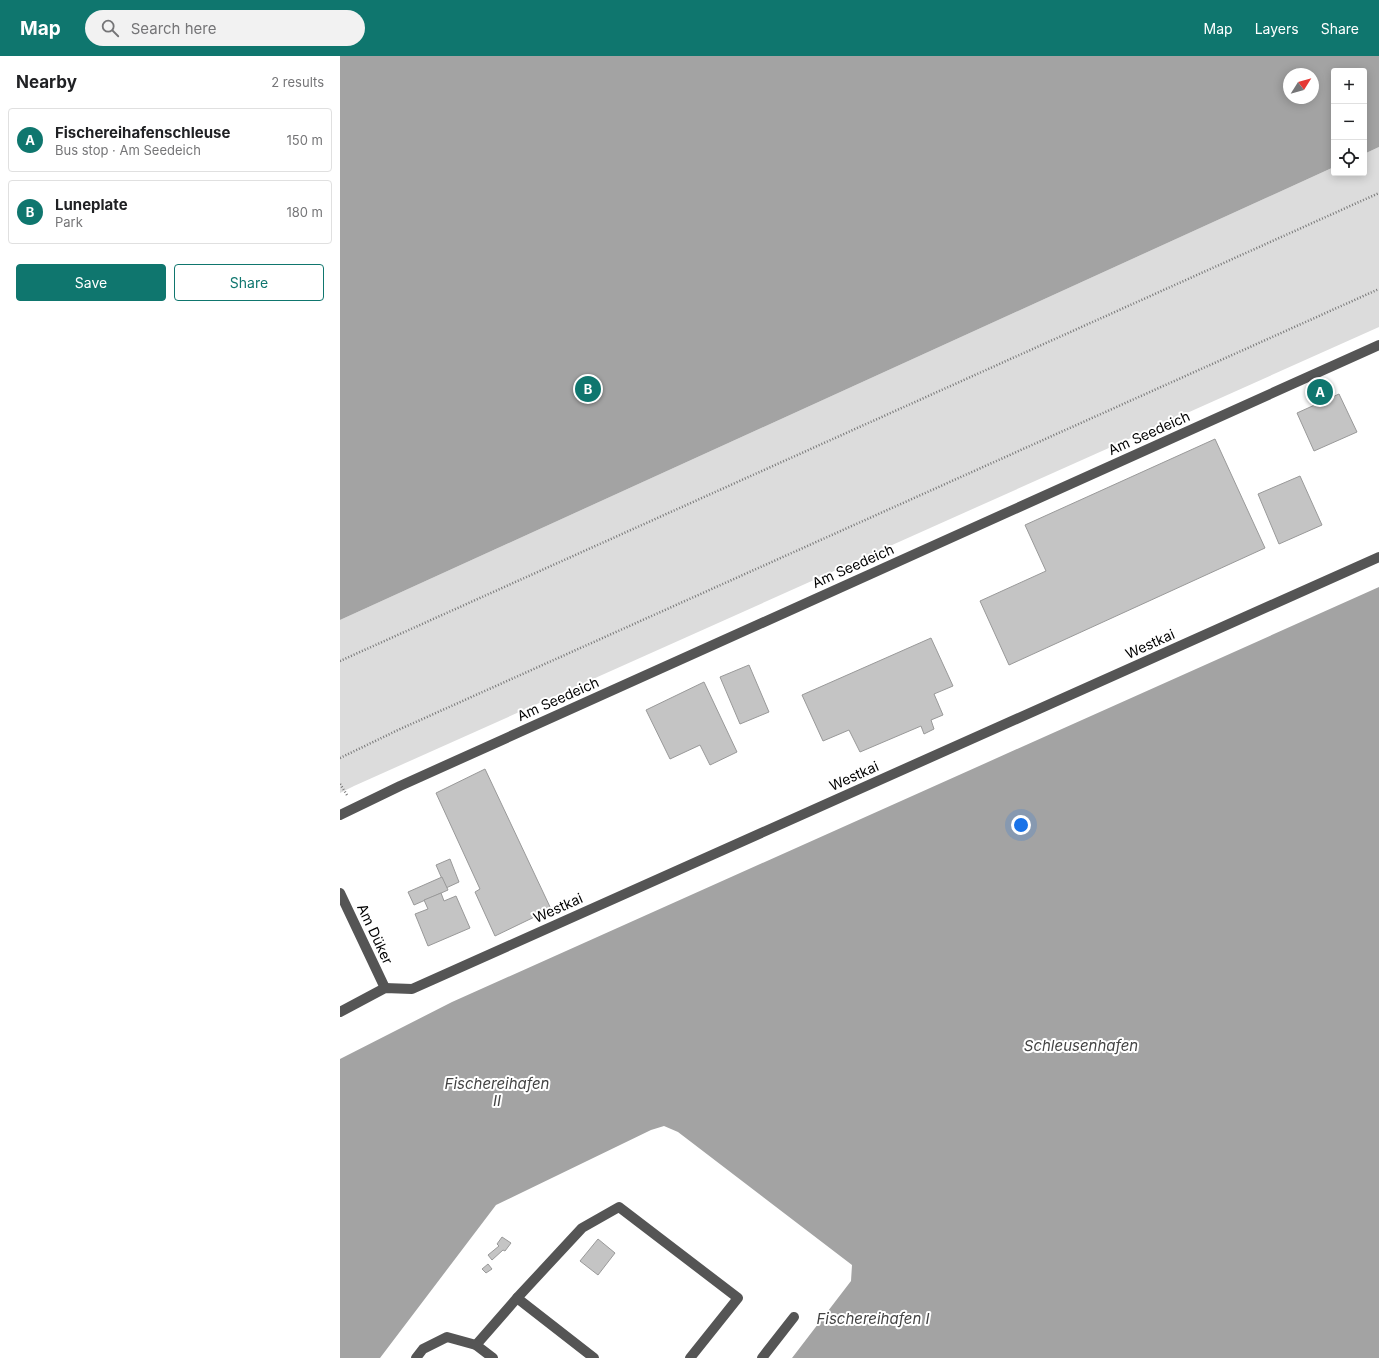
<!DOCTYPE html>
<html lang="en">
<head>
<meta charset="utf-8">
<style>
  body { margin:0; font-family:Inter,sans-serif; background:#f2f2f2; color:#202124 }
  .controls { position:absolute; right:12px; top:12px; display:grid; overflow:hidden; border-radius:4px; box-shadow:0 2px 10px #0003 }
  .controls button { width:36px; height:36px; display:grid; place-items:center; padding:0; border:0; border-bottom:1px solid #e0e0e0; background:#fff; color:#202124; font:20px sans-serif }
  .compass { position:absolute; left:943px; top:12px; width:36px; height:36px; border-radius:50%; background:#fff; box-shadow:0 2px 10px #0003; rotate:53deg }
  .you { position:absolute; left:681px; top:769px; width:14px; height:14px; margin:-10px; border:3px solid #fff; border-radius:50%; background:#1a73e8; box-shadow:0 0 0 6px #1a73e833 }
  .badge { display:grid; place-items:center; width:26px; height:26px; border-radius:50%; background:#0f766e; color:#fff; font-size:13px; font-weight:700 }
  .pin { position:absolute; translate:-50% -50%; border:2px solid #fff; box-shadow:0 1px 4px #0006 }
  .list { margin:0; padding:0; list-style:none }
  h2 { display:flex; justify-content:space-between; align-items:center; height:52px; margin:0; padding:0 16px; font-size:17px }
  h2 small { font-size:13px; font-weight:400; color:#757577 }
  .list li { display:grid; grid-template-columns:26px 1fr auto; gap:12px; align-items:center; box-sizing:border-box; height:64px; margin:0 8px 8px; padding:0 8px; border:1px solid #e0e0e0; border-radius:4px }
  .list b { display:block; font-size:15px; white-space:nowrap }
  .list p { margin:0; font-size:13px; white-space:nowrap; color:#757577 }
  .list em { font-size:13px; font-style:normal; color:#757577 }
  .actions { display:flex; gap:8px; padding:12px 16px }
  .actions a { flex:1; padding:9px 0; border:1px solid #0f766e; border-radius:4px; text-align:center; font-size:14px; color:#0f766e }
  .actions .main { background:#0f766e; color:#fff }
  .icon { flex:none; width:22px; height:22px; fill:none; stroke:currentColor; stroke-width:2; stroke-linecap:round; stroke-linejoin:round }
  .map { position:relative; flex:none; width:1039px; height:1302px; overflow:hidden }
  header { display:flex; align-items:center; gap:24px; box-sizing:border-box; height:56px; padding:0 20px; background:#0f766e; color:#fff }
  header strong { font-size:19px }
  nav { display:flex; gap:22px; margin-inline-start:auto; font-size:14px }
  .search { width:280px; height:36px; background:#f2f2f2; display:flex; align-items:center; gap:10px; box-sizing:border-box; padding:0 14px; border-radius:22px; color:#757577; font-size:15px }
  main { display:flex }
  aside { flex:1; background:#fff }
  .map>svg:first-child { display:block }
  .green { fill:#dcdcdc }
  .water { fill:#a3a3a3; fill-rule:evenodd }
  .building { fill:#c4c4c4; stroke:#999 }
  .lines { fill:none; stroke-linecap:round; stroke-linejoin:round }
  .path { stroke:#777; stroke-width:2.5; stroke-dasharray:1 2; stroke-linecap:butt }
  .minor { stroke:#555; stroke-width:10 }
  .labels { text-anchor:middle; stroke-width:4; stroke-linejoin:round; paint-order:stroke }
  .street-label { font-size:14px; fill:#000; stroke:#fff }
  .water-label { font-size:15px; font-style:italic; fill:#444; stroke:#fff }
</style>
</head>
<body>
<header>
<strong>Map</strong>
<div class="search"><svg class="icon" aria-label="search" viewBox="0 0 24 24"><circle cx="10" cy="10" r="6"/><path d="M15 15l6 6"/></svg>Search here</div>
<nav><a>Map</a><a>Layers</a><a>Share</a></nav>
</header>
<main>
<aside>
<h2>Nearby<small>2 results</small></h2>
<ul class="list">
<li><span class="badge">A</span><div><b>Fischereihafenschleuse</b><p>Bus stop · Am Seedeich</p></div><em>150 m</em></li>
<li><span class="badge">B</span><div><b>Luneplate</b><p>Park</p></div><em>180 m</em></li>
</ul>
<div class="actions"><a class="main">Save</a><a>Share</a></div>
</aside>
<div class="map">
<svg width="1039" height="1302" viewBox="0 0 1039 1302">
  <rect width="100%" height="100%" fill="#fff"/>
  <!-- green -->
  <path class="green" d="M1039 91V271L14 730 0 737V564L994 111V117H1024V98Z"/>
  <!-- water -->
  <g class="water">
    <path d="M0 0H1039V91L1024 98V15H994V111L0 564ZM949 18H973V42H949Z"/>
    <path d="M1039 531V1302H452L511 1225 512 1209 338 1076 324 1070 311 1074 156 1149 40 1302H0V1003L112 946Z"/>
  </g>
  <!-- building -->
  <g class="building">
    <path d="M999 338 1017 376 974 395 957 357Z"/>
    <path d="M875 383 925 492 669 609 640 545 706 515 685 469Z"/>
    <path d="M960 420 982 469 939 488 918 438Z"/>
    <path d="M591 582 613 630 594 638 603 659 591 664 594 673 584 678 581 670 520 696 509 674 483 685 462 639Z"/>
    <path d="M409 609 429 656 400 668 380 621Z"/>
    <path d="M364 626 397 696 370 709 360 689 330 703 306 654Z"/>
    <path d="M145 713 211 853 155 880 135 836 140 833 96 737Z"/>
    <path d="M110 803 119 826 106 832 96 809Z"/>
    <path d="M102 821 108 834 74 849 68 836Z"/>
    <path d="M101 837 104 845 116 840 130 872 88 890 75 858 88 853 84 844Z"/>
    <path d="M162 1181 171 1187 165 1195 163 1194 152 1204 148 1199 159 1190 157 1188Z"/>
    <path d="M258 1183 275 1197 258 1219 240 1205Z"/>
    <path d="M148 1208 152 1213 146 1217 142 1213Z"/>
  </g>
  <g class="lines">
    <!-- path -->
    <g class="path">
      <path d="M0 605 1039 137"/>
      <path d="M0 702 58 674 1039 233"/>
      <path d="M0 728 7 739"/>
    </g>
    <!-- minor -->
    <g class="minor">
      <path d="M0 759 60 730 1039 289"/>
      <path d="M0 837 45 932"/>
      <path d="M0 956 45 932 72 933 1039 501"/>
      <path d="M177 1242 254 1302"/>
      <path d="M136 1289 177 1242 242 1172 279 1151 398 1242 350 1302"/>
      <path d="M76 1302 83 1293 107 1281 136 1289 153 1302"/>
      <path d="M422 1302 454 1261"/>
    </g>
  </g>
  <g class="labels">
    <!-- street labels -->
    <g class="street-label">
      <text transform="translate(809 377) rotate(-24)" y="5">Am Seedeich</text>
      <text transform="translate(513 510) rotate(-24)" y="5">Am Seedeich</text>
      <text transform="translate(810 588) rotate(-24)" y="5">Westkai</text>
      <text transform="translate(218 643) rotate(-24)" y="5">Am Seedeich</text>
      <text transform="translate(514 720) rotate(-24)" y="5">Westkai</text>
      <text transform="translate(218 852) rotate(-24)" y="5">Westkai</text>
      <text transform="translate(35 878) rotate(65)" y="5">Am Düker</text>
    </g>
    <!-- water labels -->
    <g class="water-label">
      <text x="741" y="995">Schleusenhafen</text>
      <text x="157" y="1033">Fischereihafen<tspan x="157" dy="17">II</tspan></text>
      <text x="533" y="1268">Fischereihafen I</text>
    </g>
  </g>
</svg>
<div class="controls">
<button>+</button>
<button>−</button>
<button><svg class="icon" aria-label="locate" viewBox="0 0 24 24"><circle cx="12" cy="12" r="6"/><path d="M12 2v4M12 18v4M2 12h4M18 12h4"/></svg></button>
</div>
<svg class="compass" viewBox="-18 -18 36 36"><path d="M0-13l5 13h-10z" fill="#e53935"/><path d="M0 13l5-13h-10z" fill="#757577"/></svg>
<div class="you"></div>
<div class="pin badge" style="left:980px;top:336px">A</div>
<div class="pin badge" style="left:248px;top:333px">B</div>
</div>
</main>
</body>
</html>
